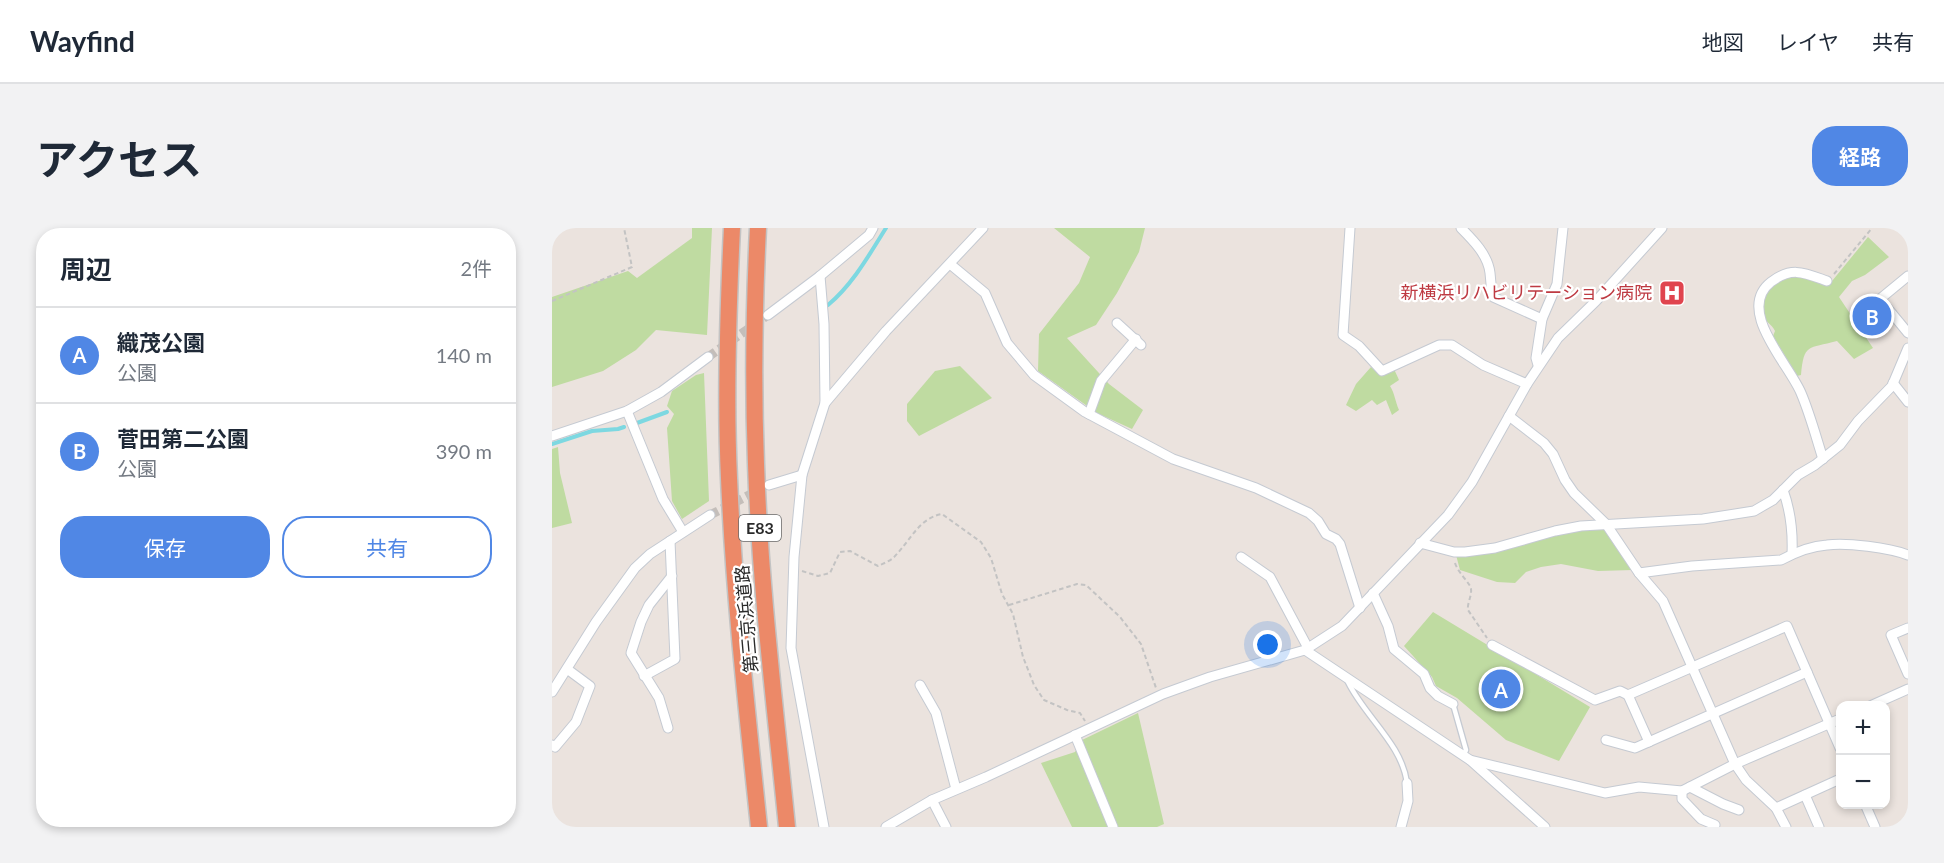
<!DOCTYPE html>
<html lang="ja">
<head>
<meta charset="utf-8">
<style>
  body { margin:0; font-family:Lato,"Noto Sans JP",sans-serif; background:#f2f2f3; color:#1f2937 }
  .controls { position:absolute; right:18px; bottom:18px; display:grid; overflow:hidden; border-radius:12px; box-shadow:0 3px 9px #0003 }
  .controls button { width:54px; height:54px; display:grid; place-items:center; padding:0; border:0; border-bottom:2px solid #e0e1e3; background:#fff; color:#1f2937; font:30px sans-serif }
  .you { position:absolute; left:716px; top:417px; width:21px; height:21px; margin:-15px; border:4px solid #fff; border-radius:50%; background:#1a73e8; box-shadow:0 0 0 9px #1a73e833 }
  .badge { display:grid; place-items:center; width:39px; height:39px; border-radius:50%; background:#5087e5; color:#fff; font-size:20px; font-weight:700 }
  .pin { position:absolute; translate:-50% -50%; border:3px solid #fff; box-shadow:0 2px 6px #0006 }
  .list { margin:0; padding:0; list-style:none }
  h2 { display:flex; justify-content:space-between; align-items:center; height:78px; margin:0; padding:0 24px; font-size:26px }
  h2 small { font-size:20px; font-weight:400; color:#747a83 }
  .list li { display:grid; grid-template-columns:39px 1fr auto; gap:18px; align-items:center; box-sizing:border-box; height:96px; padding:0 24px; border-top:2px solid #e0e1e3 }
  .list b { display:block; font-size:22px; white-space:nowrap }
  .list p { margin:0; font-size:20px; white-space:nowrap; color:#747a83 }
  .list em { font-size:20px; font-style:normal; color:#747a83 }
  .actions { display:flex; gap:12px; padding:18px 24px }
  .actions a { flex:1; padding:14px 0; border:2px solid #5087e5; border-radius:24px; text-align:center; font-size:21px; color:#5087e5 }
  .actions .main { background:#5087e5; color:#fff }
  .map { position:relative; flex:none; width:1356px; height:599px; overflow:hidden; border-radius:24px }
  header { display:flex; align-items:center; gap:36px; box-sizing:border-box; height:84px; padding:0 30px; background:#fff; border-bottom:2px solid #e0e1e3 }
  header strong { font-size:28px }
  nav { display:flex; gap:33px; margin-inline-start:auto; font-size:21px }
  .intro { display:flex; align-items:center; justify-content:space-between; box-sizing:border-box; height:144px; padding:0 36px }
  h1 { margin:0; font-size:42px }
  .button { padding:15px 27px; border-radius:24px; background:#5087e5; color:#fff; font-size:21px; font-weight:700 }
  main { display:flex; gap:36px; padding:0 36px }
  aside { flex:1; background:#fff; border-radius:24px; box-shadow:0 3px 9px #0003 }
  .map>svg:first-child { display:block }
  .green { fill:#bfdba1 }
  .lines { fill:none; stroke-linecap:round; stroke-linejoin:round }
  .stream { stroke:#7dd8e1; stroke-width:4 }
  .street-tunnel { stroke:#c4beba; stroke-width:9; stroke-dasharray:9 4.5; stroke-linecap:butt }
  .lane-casing { stroke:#c5cad2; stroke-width:7 }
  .street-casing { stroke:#c5cad2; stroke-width:11 }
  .highway-casing { stroke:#c3c3c3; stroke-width:19 }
  .path { stroke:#c3c3c3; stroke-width:2; stroke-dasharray:4.5 3; stroke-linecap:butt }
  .lane { stroke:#fff; stroke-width:4.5 }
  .street { stroke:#fff; stroke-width:9 }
  .highway { stroke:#ec8968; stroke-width:16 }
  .labels { text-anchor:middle; stroke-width:4.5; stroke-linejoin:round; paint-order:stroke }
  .shield { fill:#fff; stroke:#6a6a6a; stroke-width:1.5 }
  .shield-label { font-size:16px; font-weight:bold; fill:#2a2a2a }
  .health-label { font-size:18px; fill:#be3a42; stroke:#fff; text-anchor:end }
  .street-label { font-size:18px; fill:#2a2a2a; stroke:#fff }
</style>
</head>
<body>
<header>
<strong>Wayfind</strong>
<nav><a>地図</a><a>レイヤ</a><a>共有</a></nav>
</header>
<div class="intro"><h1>アクセス</h1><a class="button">経路</a></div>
<main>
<aside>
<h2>周辺<small>2件</small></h2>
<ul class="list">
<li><span class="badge">A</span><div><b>織茂公園</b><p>公園</p></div><em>140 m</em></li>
<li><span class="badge">B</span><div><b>菅田第二公園</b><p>公園</p></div><em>390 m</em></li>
</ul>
<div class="actions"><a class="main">保存</a><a>共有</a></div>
</aside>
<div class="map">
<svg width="1356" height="599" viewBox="0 0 1356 599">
  <rect width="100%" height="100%" fill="#ebe3de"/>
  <!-- green -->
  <g class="green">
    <path d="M140 0H160L155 107 104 102 84 122 51 143 0 159V69L76 43 85 50 140 10Z"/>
    <path d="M502 0H593L587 24 565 65 544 97 515 110 557 156 591 182 580 201 545 185 486 143 487 106 527 55 538 29Z"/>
    <path d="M1316 9 1337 29 1313 47 1300 53 1287 69 1321 120 1302 131 1285 113C1256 121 1252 115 1249 147L1245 148 1221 108 1223 103C1220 96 1211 93 1210 84 1208 67 1226 45 1245 47 1256 48 1266 54 1276 58Z"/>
    <path d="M1324 74 1335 88 1317 102 1306 87Z"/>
    <path d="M408 138 440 170 367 208 355 193V176L383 143Z"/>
    <path d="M819 139 829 147 842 141 847 152 838 158C843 166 843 173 847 182L840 187 834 172 825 177 820 172 804 183 794 177 804 156Z"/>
    <path d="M152 145 157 273 130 291 120 273 115 200 122 186 115 178 120 163 144 147Z"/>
    <path d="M6 219 8 245 20 295 0 300V221Z"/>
    <path d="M1030 300H1053L1081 342 1046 343 1009 336 989 339 974 344 963 355 945 354 908 342 904 327Z"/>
    <path d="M881 384 1038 479 1007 533 954 512 905 470 884 458 880 449 852 418Z"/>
    <path d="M586 485 612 596 605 599H520L489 535 523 524 530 512Z"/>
  </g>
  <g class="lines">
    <!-- stream -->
    <g class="stream">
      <path d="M276 77C301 56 317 27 334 0"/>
      <path d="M85 195 115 184"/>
      <path d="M0 216 40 203 66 201 72 199"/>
    </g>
    <!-- street-tunnel -->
    <g class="street-tunnel">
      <path d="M156 129 216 87"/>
      <path d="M158 287 207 262"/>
    </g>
    <defs>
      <g id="lane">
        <path d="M796 454C813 489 850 516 855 555"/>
        <path d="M901 476 914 522 911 528"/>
      </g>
      <g id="street">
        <path d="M798 0 791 107 807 118 830 143 887 117H900L931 137 975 156"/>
        <path d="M909 0C921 12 936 27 938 45 939 54 939 61 941 69L990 91"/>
        <path d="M398 36 433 65 455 115 482 147 533 184 621 231 704 260 757 285 766 293 774 306 784 311 788 316 808 380"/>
        <path d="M268 48 272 96 273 175 250 247 242 329 239 420 272 599"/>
        <path d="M1356 48 1328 71 1356 105"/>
        <path d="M216 87 268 48 317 7 321 0"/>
        <path d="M565 95 589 117"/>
        <path d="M986 137 984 130 990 91 1005 56 1011 0"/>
        <path d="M1341 155 1356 174"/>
        <path d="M273 175 334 103 431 0"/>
        <path d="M75 183 111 271 131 304"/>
        <path d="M537 186 549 153 584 111"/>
        <path d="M957 188 992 215 1001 226 1013 252 1022 265 1054 296 1087 345 1111 373 1183 536 1194 552 1224 580 1234 599"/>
        <path d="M0 208 75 183 109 164 156 129"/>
        <path d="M1271 231C1264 209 1258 186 1249 165 1237 136 1183 82 1219 54 1240 38 1253 45 1275 53"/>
        <path d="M217 257 250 247"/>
        <path d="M1231 262C1239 284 1241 303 1240 326"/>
        <path d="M868 315 902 324H913L943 320 1003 303 1029 298 1151 291 1202 283 1221 272 1246 247 1263 237 1288 217 1306 193 1340 158 1356 120"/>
        <path d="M689 329 718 349 756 420"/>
        <path d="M1087 345 1140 338 1229 332C1242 325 1260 318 1275 317 1294 314 1338 320 1356 327"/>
        <path d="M821 365 836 398 842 421 872 446 878 460 886 468 901 476"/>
        <path d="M1356 400 1339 407 1356 446"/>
        <path d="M940 417 1043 472 1068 463 1076 467"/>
        <path d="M753 422 918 532 993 599"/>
        <path d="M92 448 123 431 118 313"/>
        <path d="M368 457 384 485 404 561"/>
        <path d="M0 464 44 394 83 340 98 326 158 287"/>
        <path d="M1318 478 1356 461"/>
        <path d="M116 500 107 470 79 425 89 394 97 377 120 348"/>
        <path d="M523 507 561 599"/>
        <path d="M1054 512 1083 520 1255 444"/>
        <path d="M1097 514 1076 467 1235 398 1288 520"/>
        <path d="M0 517 3 519 24 494 38 458 15 441"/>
        <path d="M918 532 1053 565 1087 559 1130 563 1183 536 1288 491"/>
        <path d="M1138 559 1171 576 1187 582"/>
        <path d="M1130 563V571L1149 591 1163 597"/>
        <path d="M1253 567 1267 599"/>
        <path d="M380 572 394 599"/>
        <path d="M1313 576 1323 599"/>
        <path d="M1224 580 1288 551"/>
        <path d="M334 599 380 572 434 549 611 466 658 449 753 422 790 398 896 287 920 254 975 156 1006 110 1044 73 1110 0"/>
        <path d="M849 599 856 573 855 555"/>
      </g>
      <g id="highway">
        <path d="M180 0C176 83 173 167 177 250 182 367 195 483 207 599"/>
        <path d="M206 0C202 79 201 158 204 236 208 358 223 478 235 599"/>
      </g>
    </defs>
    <!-- lane casing -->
    <use href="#lane" class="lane-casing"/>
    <!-- street casing -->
    <use href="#street" class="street-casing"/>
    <!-- highway casing -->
    <use href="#highway" class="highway-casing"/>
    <!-- path -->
    <g class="path">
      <path d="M1282 46 1320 0"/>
      <path d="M0 73 80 39 72 0"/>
      <path d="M903 335C906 345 919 356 919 361 920 368 915 375 916 382L935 410"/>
      <path d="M250 343 266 348 278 345 288 324 298 323 326 338C332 335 339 333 343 328 358 313 367 290 390 286L429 314 439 330 450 366 461 386 471 429 482 457 492 472 515 482 528 485 533 493"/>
      <path d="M457 377 525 356 534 357 568 389 589 416 604 460"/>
    </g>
    <!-- lane -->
    <use href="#lane" class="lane"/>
    <!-- street -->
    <use href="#street" class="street"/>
    <!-- highway -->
    <use href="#highway" class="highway"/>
  </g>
  <!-- icons -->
  <defs>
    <symbol id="hospital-square" viewBox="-11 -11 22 22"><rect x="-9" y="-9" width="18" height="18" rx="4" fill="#e0444e" stroke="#fff"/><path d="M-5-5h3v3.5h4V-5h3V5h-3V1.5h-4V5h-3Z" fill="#fff"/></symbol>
  </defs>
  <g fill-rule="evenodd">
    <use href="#hospital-square" x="1105" y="50" width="30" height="30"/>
  </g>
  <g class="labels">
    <!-- shield labels -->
    <rect class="shield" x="187" y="287" width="42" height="26" rx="4.5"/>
    <g class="shield-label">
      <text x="208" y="306">E83</text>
    </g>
    <!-- health labels -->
    <g class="health-label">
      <text x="1100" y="71">新横浜リハビリテーション病院</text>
    </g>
    <!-- street labels -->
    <g class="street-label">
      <text transform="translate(195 391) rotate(-95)" y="6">第三京浜道路</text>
    </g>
  </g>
</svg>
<div class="controls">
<button>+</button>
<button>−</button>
</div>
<div class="you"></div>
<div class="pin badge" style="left:949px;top:461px">A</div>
<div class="pin badge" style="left:1320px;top:88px">B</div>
</div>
</main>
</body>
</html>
